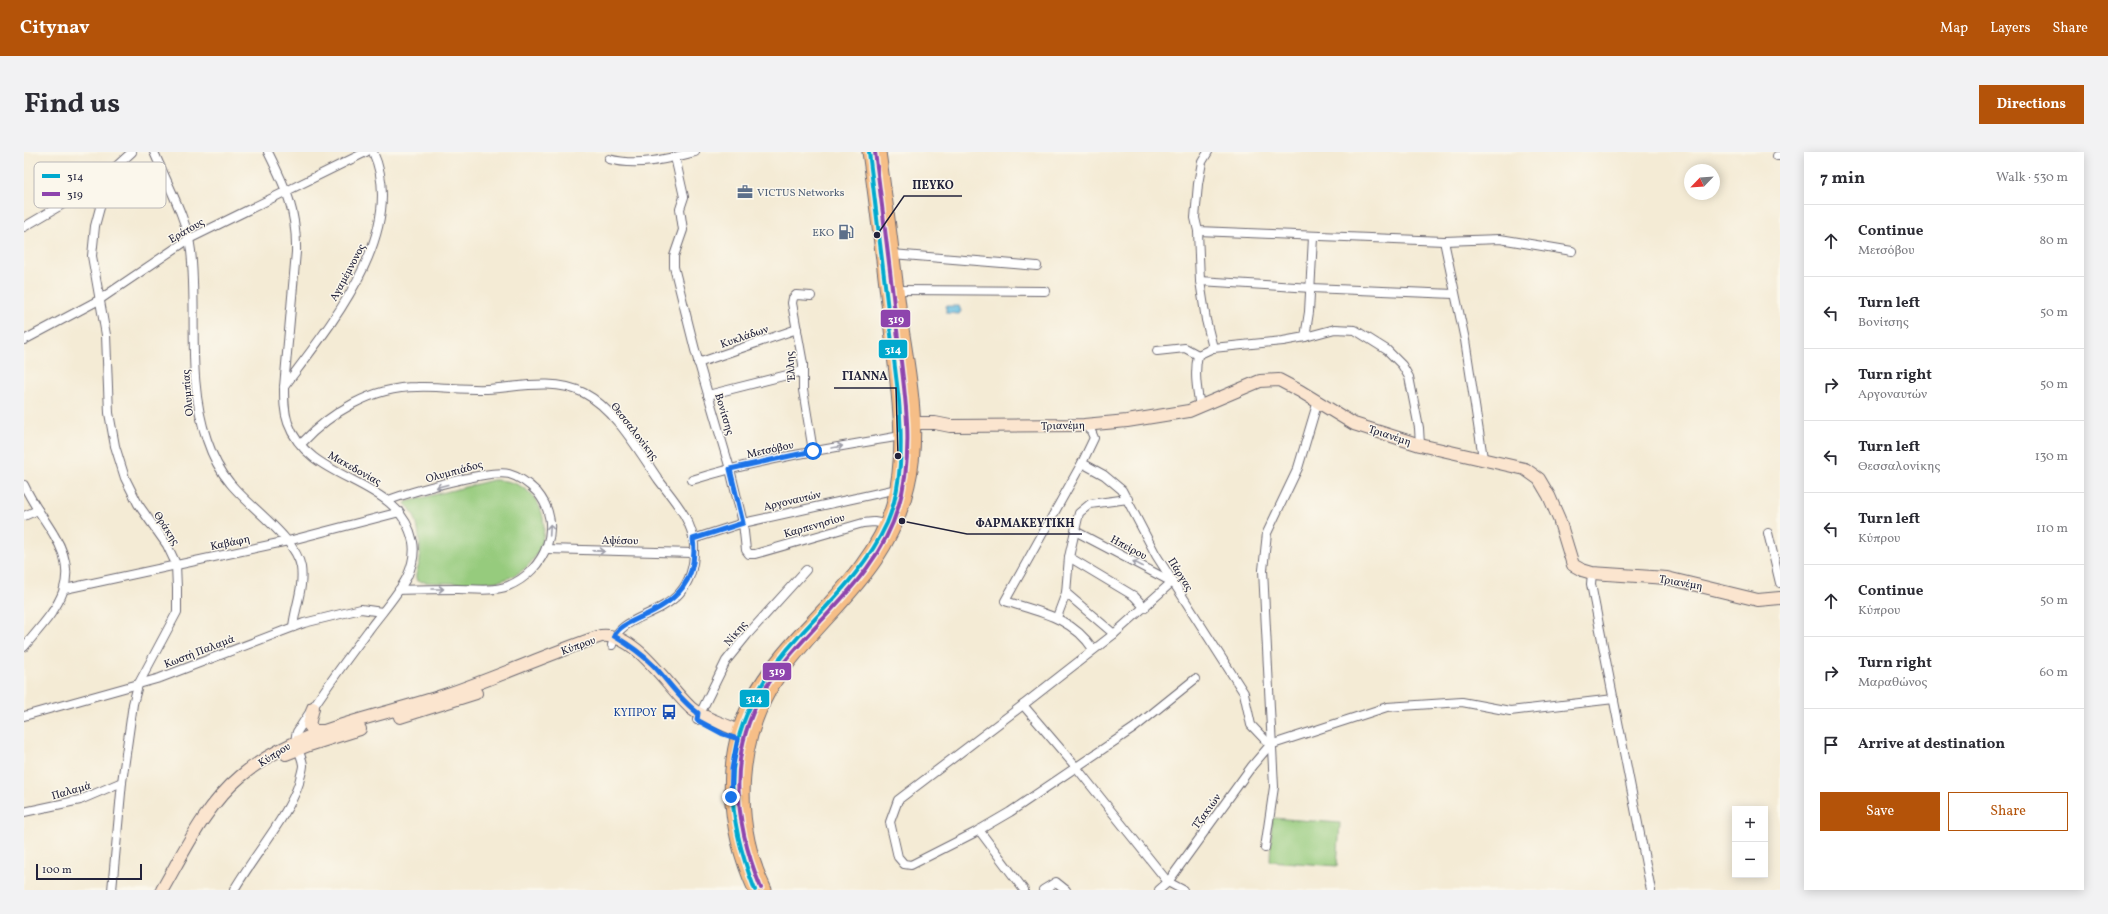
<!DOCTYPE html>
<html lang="en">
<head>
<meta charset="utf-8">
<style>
  body { margin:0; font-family:Vollkorn,serif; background:#f2f2f3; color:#2b2b33 }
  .controls { position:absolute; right:12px; bottom:12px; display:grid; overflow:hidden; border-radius:0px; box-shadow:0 2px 10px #0003 }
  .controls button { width:36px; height:36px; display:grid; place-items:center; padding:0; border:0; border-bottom:1px solid #e1e1e2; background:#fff; color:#2b2b33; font:20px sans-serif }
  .compass { position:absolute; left:1660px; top:12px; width:36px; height:36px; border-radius:50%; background:#fff; box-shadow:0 2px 10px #0003; rotate:245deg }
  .scale { position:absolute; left:12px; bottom:10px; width:106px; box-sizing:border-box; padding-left:4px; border:2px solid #22223b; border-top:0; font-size:11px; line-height:14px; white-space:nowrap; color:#22223b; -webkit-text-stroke:3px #fbf7ec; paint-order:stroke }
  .stop { position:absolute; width:12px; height:12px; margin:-9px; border:3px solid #1a73e8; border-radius:50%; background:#fff }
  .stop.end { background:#1a73e8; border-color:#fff; box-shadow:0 1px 4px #0008 }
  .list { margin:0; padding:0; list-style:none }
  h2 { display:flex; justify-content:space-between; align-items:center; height:52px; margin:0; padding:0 16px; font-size:17px }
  h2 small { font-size:13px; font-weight:400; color:#7c7c81 }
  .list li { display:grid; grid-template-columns:26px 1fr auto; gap:12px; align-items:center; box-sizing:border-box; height:72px; padding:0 16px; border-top:1px solid #e1e1e2 }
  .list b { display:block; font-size:15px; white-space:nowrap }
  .list p { margin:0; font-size:13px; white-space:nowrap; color:#7c7c81 }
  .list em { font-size:13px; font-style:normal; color:#7c7c81 }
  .actions { display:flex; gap:8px; padding:12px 16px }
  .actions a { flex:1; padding:9px 0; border:1px solid #b45309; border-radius:0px; text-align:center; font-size:14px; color:#b45309 }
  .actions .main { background:#b45309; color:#fff }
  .icon { flex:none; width:22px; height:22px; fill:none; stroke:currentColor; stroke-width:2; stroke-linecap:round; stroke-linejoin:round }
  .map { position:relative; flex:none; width:1756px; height:738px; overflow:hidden; border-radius:0px }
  header { display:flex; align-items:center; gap:24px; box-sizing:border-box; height:56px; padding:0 20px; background:#b45309; color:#fff }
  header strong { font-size:19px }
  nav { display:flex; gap:22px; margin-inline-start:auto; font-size:14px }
  .intro { display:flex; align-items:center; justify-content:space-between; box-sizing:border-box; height:96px; padding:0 24px }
  h1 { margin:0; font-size:28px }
  .button { padding:10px 18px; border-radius:0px; background:#b45309; color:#fff; font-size:14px; font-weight:700 }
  main { display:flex; gap:24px; padding:0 24px }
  aside { flex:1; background:#fff; border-radius:0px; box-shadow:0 2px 10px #0003 }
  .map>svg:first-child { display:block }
  .green { fill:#96cb7d; stroke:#5c765c }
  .water { fill:#61badf; stroke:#426e8d }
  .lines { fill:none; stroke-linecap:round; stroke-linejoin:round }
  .street-casing { stroke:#6c6871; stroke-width:10 }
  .secondary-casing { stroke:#6c6871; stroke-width:14 }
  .primary-casing { stroke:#6c6871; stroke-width:15 }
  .street { stroke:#fff; stroke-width:8 }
  .secondary { stroke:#fbe5cf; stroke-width:12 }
  .primary { stroke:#f6be87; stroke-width:13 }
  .bus-1-casing { stroke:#fbf7ec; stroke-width:7 }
  .bus-2-casing { stroke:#fbf7ec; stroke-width:7 }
  .bus-1 { stroke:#00a9ce; stroke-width:4 }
  .bus-2 { stroke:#8e44ad; stroke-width:4 }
  .oneway { stroke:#9c9ca7 }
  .route { stroke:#1a73e8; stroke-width:5 }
  .labels { text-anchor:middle; stroke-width:3; stroke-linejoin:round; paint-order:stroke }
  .service-label { font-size:11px; fill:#4e5e75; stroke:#fbf7ec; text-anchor:start }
  .street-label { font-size:11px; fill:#22223b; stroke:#fbf7ec }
  .transit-label { font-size:11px; fill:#164399; stroke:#fbf7ec; text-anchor:end }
  .key { fill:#fbf7ec; stroke:#bab7b7; stroke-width:1 }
  .key-label { font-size:11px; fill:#22223b }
  .leader { fill:none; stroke:#22223b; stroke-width:1.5 }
  .callout-dot { fill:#22223b; stroke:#fbf7ec; stroke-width:1.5 }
  .callout-label { font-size:12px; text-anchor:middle; font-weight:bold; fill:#22223b; stroke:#fbf7ec; stroke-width:3; stroke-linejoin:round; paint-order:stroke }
  .line-badge { stroke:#fbf7ec; stroke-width:1.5 }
  .badge-label { font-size:11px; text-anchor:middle; font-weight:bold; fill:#fff }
</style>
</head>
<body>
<header>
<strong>Citynav</strong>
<nav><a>Map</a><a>Layers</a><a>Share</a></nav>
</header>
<div class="intro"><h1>Find us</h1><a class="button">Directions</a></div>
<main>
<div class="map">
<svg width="1756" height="738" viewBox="0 0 1756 738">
  <rect width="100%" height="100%" fill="#fbf7ec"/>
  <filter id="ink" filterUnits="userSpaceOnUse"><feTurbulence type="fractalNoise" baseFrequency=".025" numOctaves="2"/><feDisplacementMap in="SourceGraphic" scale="8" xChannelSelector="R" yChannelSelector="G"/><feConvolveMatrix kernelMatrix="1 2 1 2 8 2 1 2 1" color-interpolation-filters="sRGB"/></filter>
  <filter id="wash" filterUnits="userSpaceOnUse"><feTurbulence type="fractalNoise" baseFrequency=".012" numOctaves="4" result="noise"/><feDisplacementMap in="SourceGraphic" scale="16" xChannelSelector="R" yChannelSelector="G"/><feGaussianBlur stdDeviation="0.9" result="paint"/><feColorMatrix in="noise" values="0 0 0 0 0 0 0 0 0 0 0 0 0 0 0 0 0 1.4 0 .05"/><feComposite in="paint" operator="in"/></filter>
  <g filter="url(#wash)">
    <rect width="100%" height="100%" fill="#f4ebd5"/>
    <!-- green -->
    <g class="green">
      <path d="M469 328C533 327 537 411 479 428 466 432 408 432 393 429 389 422 397 413 396 405 396 389 395 362 381 352L382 350Z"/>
      <path d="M1248 666 1316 671 1313 714 1246 709Z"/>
    </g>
    <!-- water -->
    <path class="water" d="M922 154H935L937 159 935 162 922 161Z"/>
  </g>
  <g filter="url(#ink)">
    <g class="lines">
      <defs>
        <g id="street">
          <path d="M130 0C142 29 164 69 167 99 174 161 162 228 183 288 188 303 196 319 206 331 225 355 272 386 277 415 280 436 271 455 269 475"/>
          <path d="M1184 0 1178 10 1174 32 1171 66 1174 79 1176 129 1182 168 1189 196"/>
          <path d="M1753 4H1756"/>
          <path d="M651 5 660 45 656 57 659 78 650 104V115L671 198 706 317 719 371 722 398 725 402H731L839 371 850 370 862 372"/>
          <path d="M585 7C613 15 643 7 671 0"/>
          <path d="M85 22 71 74 68 104 82 183 85 261 91 294 101 326 114 352 143 393 152 412 153 437V460L114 533 109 552 98 630 88 738"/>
          <path d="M0 75 73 32 108 0"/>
          <path d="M1174 79 1420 89 1476 87 1548 99"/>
          <path d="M1420 89 1441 188 1459 306"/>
          <path d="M868 102 1013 114"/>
          <path d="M1176 129 1287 136 1430 142"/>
          <path d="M873 138 1021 139"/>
          <path d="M787 144 772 143 769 146 768 151 779 212V238L789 299"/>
          <path d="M1281 185 1311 177 1331 178 1363 198 1378 213 1385 225 1395 276 1396 293"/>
          <path d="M0 188 75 148 165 87 342 0"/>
          <path d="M1133 199 1161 196 1174 203"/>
          <path d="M674 211 773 177"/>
          <path d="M260 235C305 175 385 80 349 0"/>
          <path d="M684 243 779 219"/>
          <path d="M1176 255C1173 237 1170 221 1174 203L1189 196 1259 189 1281 185 1285 160 1289 85"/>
          <path d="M1060 273 1067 279 1070 286 1058 311 1080 323 1098 338 1132 403 1220 541 1227 573 1246 593"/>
          <path d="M277 292C307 260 348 235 393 235 417 234 439 238 463 237 495 235 530 226 560 241 590 256 615 299 634 327 648 346 669 368 670 393 673 471 596 453 588 493"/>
          <path d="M1058 311 981 449C1015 460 1048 465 1069 497"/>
          <path d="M668 328C736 307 807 296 877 284"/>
          <path d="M0 333C8 351 20 366 30 383 60 431 30 459 0 495"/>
          <path d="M365 348C386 340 466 317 485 322 496 325 505 332 513 340 541 373 521 419 484 434 468 440 449 437 433 437 414 437 394 437 375 438"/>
          <path d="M0 364 14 358"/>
          <path d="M1051 379 1148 430 1090 482 999 553 1052 615 1144 730 1159 738"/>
          <path d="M1744 381 1756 431"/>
          <path d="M669 387 719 371 873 337"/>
          <path d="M522 397 669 401"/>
          <path d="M1045 405 1110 444 1121 456"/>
          <path d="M1568 421 1567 432 1627 738"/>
          <path d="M41 437 264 389 376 360"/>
          <path d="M1033 465 1042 441"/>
          <path d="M1090 482 1042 441 1045 405 1055 361 1066 352 1104 347"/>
          <path d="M999 553 874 648 866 670 874 705 880 712 887 713 950 681 986 660 1110 576 1171 527"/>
          <path d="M0 564 136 526 280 471 337 457 358 460"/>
          <path d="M673 568 702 509 723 483 782 418"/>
          <path d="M1246 593 1363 555 1438 550 1486 559 1590 547"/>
          <path d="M0 660 56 648 98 630"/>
          <path d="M955 678 1000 738"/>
          <path d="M1241 696 1250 635 1239 418 1243 381 1274 316 1294 249"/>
          <path d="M210 738C228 706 265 663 275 631 276 625 279 618 279 613 278 602 268 591 273 580 295 545 319 512 344 479 357 461 373 444 383 425 388 414 391 401 389 390 375 323 286 333 264 271 260 260 260 248 260 235L272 100C273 59 262 36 244 0"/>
          <path d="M1019 738 1032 730 1042 738"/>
          <path d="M1135 738 1144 730 1228 614 1246 593"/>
        </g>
        <g id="secondary">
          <path d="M879 271H911L926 274 1060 273 1103 269 1165 259 1236 229 1255 228 1276 239 1330 272 1396 293 1501 317 1515 327 1525 344 1535 367 1549 413 1558 418 1568 421 1643 426 1734 448 1756 446"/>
          <path d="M289 556 285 573 290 579H299"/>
          <path d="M376 565 452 541"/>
          <path d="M262 602 285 593 336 577"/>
          <path d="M138 738C161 698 181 654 217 624 274 576 352 566 421 543 474 525 524 502 577 484 611 479 645 537 668 557 684 570 708 572 722 585"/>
        </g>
        <g id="primary">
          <path d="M731 738C703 676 696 603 731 542 747 514 769 490 791 467 822 434 856 398 869 353 884 297 874 242 868 186 861 124 854 62 845 0"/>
          <path d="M741 738C707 667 712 579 761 515 810 451 864 418 884 333 897 279 885 223 877 170 870 113 863 57 855 0"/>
        </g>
      </defs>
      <!-- street casing -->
      <use href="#street" class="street-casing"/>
      <!-- secondary casing -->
      <use href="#secondary" class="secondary-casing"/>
      <!-- primary casing -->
      <use href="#primary" class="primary-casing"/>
      <!-- street -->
      <use href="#street" class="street"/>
      <!-- secondary -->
      <use href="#secondary" class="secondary"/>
      <!-- primary -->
      <use href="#primary" class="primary"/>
      <defs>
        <path id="bus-1" d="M731 738C691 637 702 563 776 483 808 448 843 415 863 371 879 333 878 289 875 249L845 0"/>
        <path id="bus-2" d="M737 736C711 673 703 606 737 544 753 515 777 491 799 467 830 434 861 400 874 356 892 299 880 236 873 178 866 118 859 59 851 0"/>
      </defs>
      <!-- bus-1 casing -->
      <use href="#bus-1" class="bus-1-casing"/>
      <!-- bus-2 casing -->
      <use href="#bus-2" class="bus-2-casing"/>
      <!-- bus-1 -->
      <use href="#bus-1" class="bus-1"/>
      <!-- bus-2 -->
      <use href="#bus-2" class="bus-2"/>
    </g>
    <!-- one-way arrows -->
    <defs><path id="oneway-shaft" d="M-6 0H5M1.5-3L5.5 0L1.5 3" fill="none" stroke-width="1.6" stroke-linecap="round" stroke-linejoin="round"/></defs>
    <g class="oneway">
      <use href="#oneway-shaft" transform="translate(813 295) rotate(-10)"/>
      <use href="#oneway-shaft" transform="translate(418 334) rotate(165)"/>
      <use href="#oneway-shaft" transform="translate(526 378) rotate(-87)"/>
      <use href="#oneway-shaft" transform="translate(575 399) rotate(1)"/>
      <use href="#oneway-shaft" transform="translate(1114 412) rotate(-152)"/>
      <use href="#oneway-shaft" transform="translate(414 437)"/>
    </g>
  </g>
  <g class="lines" filter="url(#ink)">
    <!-- route -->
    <path class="route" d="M707 645 708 617 714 587 699 582 673 568 674 561C656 548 645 530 630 514 618 502 604 492 590 484 595 474 607 470 617 465 652 450 675 428 669 387L719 371 706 317 789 299"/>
  </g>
  <!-- icons -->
  <defs>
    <symbol id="office-bare" viewBox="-9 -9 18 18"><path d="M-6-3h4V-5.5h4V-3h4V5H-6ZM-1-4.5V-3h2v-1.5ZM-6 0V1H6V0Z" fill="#5c6f8a" stroke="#fbf7ec" stroke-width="2.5" paint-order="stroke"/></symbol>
    <symbol id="fuel-bare" viewBox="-9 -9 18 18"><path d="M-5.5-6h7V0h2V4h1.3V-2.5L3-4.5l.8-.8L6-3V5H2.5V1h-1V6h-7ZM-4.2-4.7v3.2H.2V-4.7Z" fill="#5c6f8a" stroke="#fbf7ec" stroke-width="2.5" paint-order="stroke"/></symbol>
    <symbol id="bus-bare" viewBox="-9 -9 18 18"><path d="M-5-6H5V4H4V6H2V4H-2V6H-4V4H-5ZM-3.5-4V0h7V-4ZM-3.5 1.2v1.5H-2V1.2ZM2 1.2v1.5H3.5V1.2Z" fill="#1a4fb4" stroke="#fbf7ec" stroke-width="2.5" paint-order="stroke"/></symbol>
  </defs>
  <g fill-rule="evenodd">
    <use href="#office-bare" x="710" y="29" width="22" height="22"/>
    <use href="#fuel-bare" x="811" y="69" width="22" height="22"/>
    <use href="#bus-bare" x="634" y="549" width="22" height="22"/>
  </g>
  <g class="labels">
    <!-- service labels -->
    <g class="service-label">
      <text x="733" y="44">VICTUS Networks</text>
      <text x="810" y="84" text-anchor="end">EKO</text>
    </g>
    <!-- street labels -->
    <g class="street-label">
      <text transform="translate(162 78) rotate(-30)" y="4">Εράτους</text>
      <text transform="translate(323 120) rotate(-62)" y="4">Αγαμέμνονος</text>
      <text transform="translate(720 184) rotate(-19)" y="4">Κυκλάδων</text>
      <text transform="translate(766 214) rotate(-94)" y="4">Έλλης</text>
      <text transform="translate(163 241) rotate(-95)" y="4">Ολυμπίας</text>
      <text transform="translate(701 262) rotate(73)" y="4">Βονίτσης</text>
      <text transform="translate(1039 273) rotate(-1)" y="4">Τριανέμη</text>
      <text transform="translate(611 279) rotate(52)" y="4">Θεσσαλονίκης</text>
      <text transform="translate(1366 283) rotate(18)" y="4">Τριανέμη</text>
      <text transform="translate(746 297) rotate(-12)" y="4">Μετσόβου</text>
      <text transform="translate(331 316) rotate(29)" y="4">Μακεδονίας</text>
      <text transform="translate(430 319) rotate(-15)" y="4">Ολυμπιάδος</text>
      <text transform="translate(768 348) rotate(-13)" y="4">Αργοναυτών</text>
      <text transform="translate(790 373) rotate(-16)" y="4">Καρπενησίου</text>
      <text transform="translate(143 376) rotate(57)" y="4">Θράκης</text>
      <text transform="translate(596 388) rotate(1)" y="4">Αψέσου</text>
      <text transform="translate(206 390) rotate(-12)" y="4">Καβάφη</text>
      <text transform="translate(1105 395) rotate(28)" y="4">Ηπείρου</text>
      <text transform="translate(1157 422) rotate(58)" y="4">Πάργας</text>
      <text transform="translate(1657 430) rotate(10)" y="4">Τριανέμη</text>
      <text transform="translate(711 481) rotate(-50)" y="4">Νίκης</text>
      <text transform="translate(554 493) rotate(-20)" y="4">Κύπρου</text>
      <text transform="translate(175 499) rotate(-21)" y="4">Κωστή Παλαμά</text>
      <text transform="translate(250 602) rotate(-32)" y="4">Κύπρου</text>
      <text transform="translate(47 638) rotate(-16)" y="4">Παλαμά</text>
      <text transform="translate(1182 659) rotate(-54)" y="4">Τζακιών</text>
    </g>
    <!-- transit labels -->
    <g class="transit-label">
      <text x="633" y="564">ΚΥΠΡΟΥ</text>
    </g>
  </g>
  <!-- legend -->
  <rect x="10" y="10" width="132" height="46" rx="6" class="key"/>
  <rect x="18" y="22" width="18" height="4" fill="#00a9ce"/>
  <rect x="18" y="40" width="18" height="4" fill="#8e44ad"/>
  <g class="key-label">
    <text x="43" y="28">314</text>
    <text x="43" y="46">319</text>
  </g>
  <!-- callouts -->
  <path class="leader" d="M853 83L880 44H938M874 304L872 236H810M878 369L943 382H1058"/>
  <g class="callout-dot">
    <circle cx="853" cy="83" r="4"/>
    <circle cx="874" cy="304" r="4"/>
    <circle cx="878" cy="369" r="4"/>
  </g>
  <g class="callout-label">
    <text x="909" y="37">ΠΕΥΚΟ</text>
    <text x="841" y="228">ΓΙΑΝΝΑ</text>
    <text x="1001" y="375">ΦΑΡΜΑΚΕΥΤΙΚΗ</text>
  </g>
  <g class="line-badge">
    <rect x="856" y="157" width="31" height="19" rx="4" fill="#8e44ad"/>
    <rect x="854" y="187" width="30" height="20" rx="4" fill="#00a9ce"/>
    <rect x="738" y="510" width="30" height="19" rx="4" fill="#8e44ad"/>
    <rect x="715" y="537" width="31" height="19" rx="4" fill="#00a9ce"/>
  </g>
  <g class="badge-label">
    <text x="872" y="171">319</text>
    <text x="869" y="201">314</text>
    <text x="753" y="523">319</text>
    <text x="730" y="550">314</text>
  </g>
</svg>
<div class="controls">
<button>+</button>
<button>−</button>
</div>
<svg class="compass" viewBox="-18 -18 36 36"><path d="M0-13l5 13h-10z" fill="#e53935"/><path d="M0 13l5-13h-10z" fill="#7c7c81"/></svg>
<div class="scale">100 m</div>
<div class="stop" style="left:789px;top:299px"></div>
<div class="stop end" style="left:707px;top:645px"></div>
</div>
<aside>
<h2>7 min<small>Walk · 530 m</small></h2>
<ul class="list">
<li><svg class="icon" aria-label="ahead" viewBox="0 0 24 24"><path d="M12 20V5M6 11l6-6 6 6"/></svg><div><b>Continue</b><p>Μετσόβου</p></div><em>80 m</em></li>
<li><svg class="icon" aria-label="left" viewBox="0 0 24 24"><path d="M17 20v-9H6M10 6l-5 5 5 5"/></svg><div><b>Turn left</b><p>Βονίτσης</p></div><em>50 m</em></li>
<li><svg class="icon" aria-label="right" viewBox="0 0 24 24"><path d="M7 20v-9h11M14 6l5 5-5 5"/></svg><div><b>Turn right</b><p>Αργοναυτών</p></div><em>50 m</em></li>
<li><svg class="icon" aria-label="left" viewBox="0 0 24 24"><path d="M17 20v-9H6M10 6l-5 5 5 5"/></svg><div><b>Turn left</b><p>Θεσσαλονίκης</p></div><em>130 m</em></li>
<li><svg class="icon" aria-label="left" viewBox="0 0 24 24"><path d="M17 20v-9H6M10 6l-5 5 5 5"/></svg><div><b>Turn left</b><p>Κύπρου</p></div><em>110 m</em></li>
<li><svg class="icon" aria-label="ahead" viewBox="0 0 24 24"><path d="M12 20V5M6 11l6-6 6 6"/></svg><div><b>Continue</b><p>Κύπρου</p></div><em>50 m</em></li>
<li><svg class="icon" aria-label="right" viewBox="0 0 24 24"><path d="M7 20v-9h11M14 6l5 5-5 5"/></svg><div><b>Turn right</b><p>Μαραθώνος</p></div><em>60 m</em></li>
<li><svg class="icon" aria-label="arrive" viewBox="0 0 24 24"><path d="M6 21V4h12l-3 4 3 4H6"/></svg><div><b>Arrive at destination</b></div></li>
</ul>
<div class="actions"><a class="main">Save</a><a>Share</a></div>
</aside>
</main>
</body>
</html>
